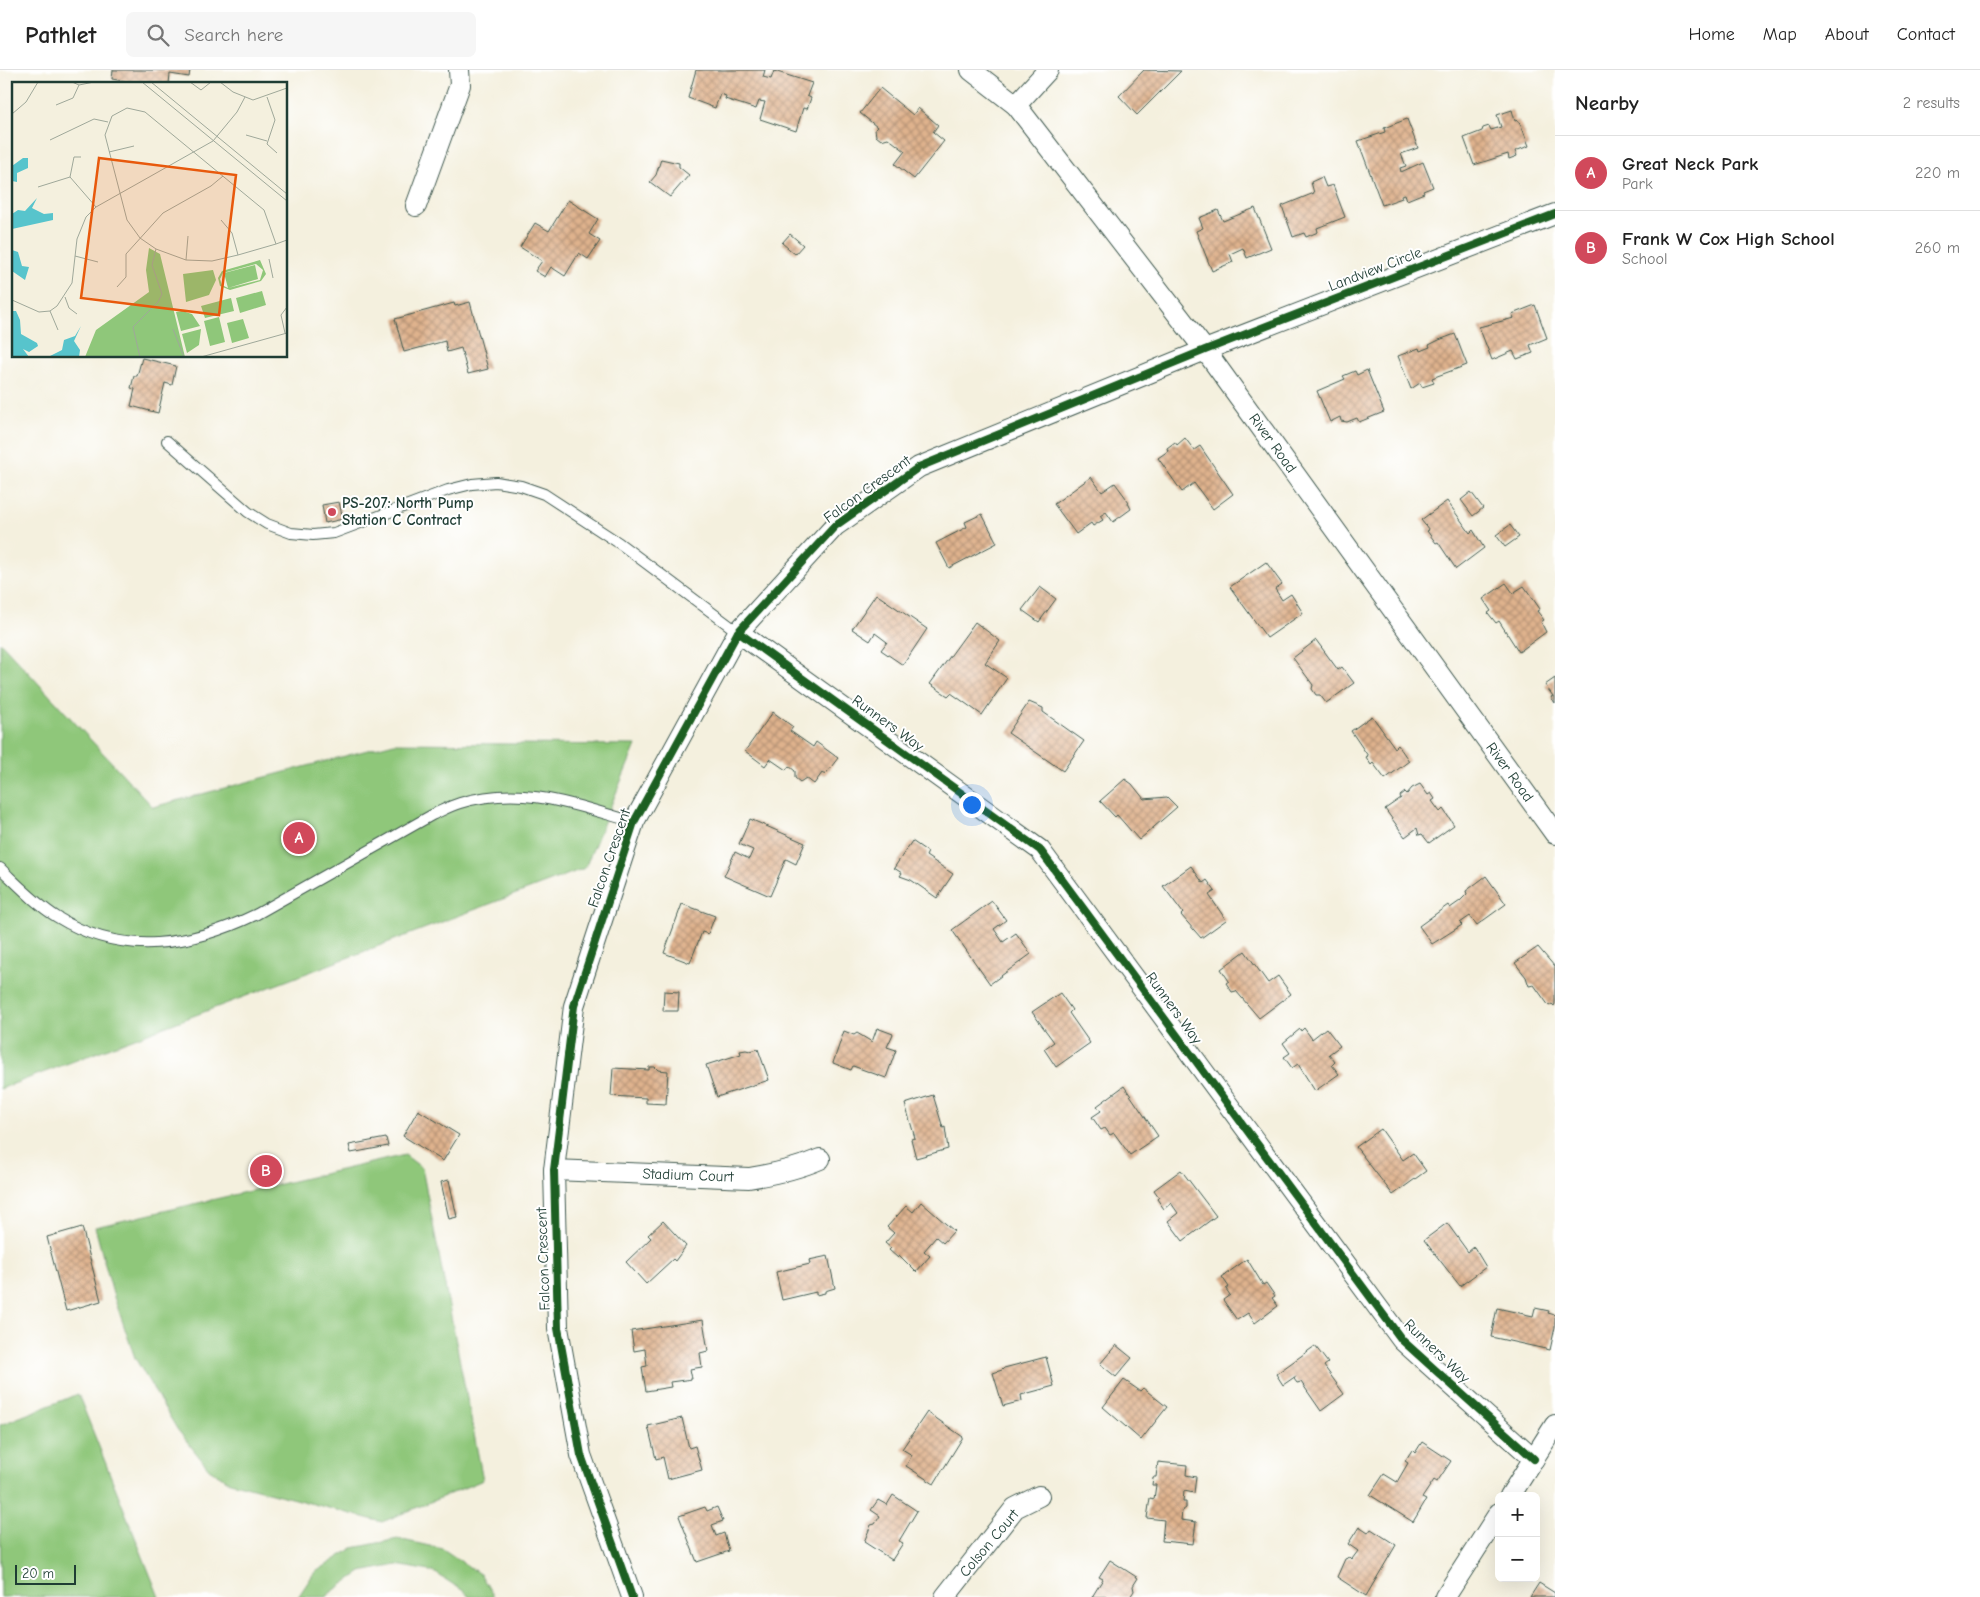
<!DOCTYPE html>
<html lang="en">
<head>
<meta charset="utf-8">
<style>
  body { margin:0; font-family:"Comic Neue",sans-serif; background:#f6f6f6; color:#222 }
  .controls { position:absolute; right:15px; bottom:15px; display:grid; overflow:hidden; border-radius:8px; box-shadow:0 5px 20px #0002 }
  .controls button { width:45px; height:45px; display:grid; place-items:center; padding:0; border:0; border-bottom:1px solid #e0e0e0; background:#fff; color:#222; font:25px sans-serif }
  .scale { position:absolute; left:15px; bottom:12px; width:61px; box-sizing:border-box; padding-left:5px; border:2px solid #1f3d34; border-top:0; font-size:14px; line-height:18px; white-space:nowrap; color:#1f3d34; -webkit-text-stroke:4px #fff; paint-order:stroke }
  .you { position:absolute; left:971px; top:734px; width:18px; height:18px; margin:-12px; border:4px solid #fff; border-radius:50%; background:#1a73e8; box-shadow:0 0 0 8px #1a73e833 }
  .badge { display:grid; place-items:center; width:32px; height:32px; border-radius:50%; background:#d1495b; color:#fff; font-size:16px; font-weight:700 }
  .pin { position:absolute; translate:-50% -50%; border:2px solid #fff; box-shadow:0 1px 5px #0006 }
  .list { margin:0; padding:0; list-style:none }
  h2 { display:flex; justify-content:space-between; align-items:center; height:65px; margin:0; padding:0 20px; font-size:21px }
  h2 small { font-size:16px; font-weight:400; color:#767676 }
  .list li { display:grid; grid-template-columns:32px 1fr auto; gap:15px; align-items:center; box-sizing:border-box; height:75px; padding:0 20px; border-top:1px solid #e0e0e0 }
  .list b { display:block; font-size:19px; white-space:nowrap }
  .list p { margin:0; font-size:16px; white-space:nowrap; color:#767676 }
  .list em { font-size:16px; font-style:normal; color:#767676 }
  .icon { flex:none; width:28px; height:28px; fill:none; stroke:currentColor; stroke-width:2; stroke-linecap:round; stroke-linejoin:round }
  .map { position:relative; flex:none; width:1555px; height:1527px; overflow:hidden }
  header { display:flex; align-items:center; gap:30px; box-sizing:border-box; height:70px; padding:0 25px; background:#fff; border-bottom:1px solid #e0e0e0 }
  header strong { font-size:24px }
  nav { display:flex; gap:28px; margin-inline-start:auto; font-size:18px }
  .search { width:350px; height:45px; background:#f6f6f6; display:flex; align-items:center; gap:12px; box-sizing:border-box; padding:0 18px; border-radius:8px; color:#767676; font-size:19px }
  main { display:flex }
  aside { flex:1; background:#fff }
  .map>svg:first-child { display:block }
  .park { fill:#8fc77a; stroke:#578257 }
  .building { fill:url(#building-cross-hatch) }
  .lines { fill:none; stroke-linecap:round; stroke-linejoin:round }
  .lane-casing { stroke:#3f584e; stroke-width:12 }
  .street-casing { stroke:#3f584e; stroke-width:22 }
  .lane { stroke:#fff; stroke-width:10 }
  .street { stroke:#fff; stroke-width:20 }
  .cycleway-casing { stroke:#fff; stroke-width:11 }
  .cycleway { stroke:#1b5e20; stroke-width:8 }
  .poi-dot { fill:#d1495b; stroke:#fff; stroke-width:2 }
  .labels { text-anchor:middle; stroke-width:4; stroke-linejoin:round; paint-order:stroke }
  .street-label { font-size:15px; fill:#1f3d34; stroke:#fff }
  .poi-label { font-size:15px; font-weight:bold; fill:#1f3d34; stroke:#fff; text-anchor:start }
  .inset-road { fill:none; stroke:#9fa89a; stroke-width:1 }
  .view { fill:#e8590c; fill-opacity:0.15; stroke:#e8590c; stroke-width:2.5 }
  .inset-edge { fill:none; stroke:#1f3d34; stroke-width:2.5 }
</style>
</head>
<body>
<header>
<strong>Pathlet</strong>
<div class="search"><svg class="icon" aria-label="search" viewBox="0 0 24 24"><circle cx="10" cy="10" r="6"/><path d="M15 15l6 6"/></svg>Search here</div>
<nav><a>Home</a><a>Map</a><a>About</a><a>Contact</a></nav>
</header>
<main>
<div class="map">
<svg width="1555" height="1527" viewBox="0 0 1555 1527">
  <defs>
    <pattern id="building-cross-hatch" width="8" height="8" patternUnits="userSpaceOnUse" patternTransform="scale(1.25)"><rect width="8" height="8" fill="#dfb28d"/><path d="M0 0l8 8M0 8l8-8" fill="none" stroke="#b49274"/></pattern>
  </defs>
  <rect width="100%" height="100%" fill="#fff"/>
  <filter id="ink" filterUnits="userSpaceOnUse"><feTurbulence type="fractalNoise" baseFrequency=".02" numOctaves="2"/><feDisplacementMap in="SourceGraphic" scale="10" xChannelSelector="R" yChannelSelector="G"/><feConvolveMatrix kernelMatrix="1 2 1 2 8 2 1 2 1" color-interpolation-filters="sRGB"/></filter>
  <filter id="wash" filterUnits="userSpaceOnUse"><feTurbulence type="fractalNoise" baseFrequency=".0096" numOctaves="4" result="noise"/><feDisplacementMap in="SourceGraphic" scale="20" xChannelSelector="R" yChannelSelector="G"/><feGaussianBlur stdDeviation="1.12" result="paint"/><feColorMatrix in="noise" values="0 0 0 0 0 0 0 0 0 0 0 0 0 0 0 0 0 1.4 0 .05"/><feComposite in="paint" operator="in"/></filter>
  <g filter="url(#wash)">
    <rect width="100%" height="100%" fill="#f4f0de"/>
    <!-- park -->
    <g class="park">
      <path d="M0 572 153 737 394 673 636 675 585 798 0 1019Z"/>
      <path d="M405 1085 422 1098 483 1410 382 1452 230 1412 209 1399 177 1359 135 1288 113 1224 95 1157Z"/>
      <path d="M78 1324 159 1527H1L0 1355Z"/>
      <path d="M398 1469 443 1479 481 1505 494 1527H469L465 1522 434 1502 397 1495 361 1502 330 1523 327 1527H298L314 1503 353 1478Z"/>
    </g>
    <g id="blocks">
      <!-- building -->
      <g class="building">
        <path d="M113 0H190L189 7 170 4 169 14H140L112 9Z"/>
        <path d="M696 0H765L763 7 771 9 774 1 812 13 807 26 811 28 807 39 803 38 796 61 760 49 765 32 759 31 756 39 725 29 726 26 720 24 715 38 688 28Z"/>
        <path d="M1144 0 1181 1 1137 45 1119 26Z"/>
        <path d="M880 18 913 45 918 38 938 55 933 62 944 71 914 109 895 94 905 81 888 68 881 70 876 66 875 59 877 57 860 43Z"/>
        <path d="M1512 40 1515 51 1518 50 1521 55 1529 76 1515 81 1517 86 1509 89 1508 84 1474 95 1464 68 1482 61 1483 58 1489 56 1491 60 1501 57 1497 45Z"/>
        <path d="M1407 49 1418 78 1401 84 1406 96 1400 98 1401 102 1423 92 1433 117 1423 121 1424 123 1407 130 1405 124 1401 125 1402 128 1382 135 1358 71 1385 62 1384 58Z"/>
        <path d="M661 89 679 93V97L689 105 670 127 650 112 656 105Z"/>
        <path d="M1322 107 1326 117 1333 115 1345 147 1317 158 1318 162 1306 167 1304 163 1293 167 1282 136 1314 123 1311 112Z"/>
        <path d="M568 130 598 149 589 164 600 171 588 189 579 183 565 206 551 197 545 207 535 201 542 191 520 177 535 153 549 161Z"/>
        <path d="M1255 138 1271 178 1247 188 1243 178 1230 184 1233 192 1212 201 1196 161 1203 158 1199 148 1218 140 1223 151Z"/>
        <path d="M790 164 803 175 795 184 782 173Z"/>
        <path d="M470 232 488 299 468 304 461 278 447 282 445 271 404 282 395 249 454 233 455 236Z"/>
        <path d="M1535 235 1547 268 1530 275 1533 283 1517 289 1513 281 1492 290 1479 257 1514 248 1512 244Z"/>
        <path d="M1455 264 1467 295 1432 308 1434 313 1422 317 1420 313 1411 319 1398 286 1419 278 1420 281 1430 277 1429 275 1439 270Z"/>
        <path d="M142 288 176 296 172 315 165 313 158 343 131 336 135 319 131 318 134 306H137Z"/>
        <path d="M1367 300 1384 342 1359 352 1357 348 1347 352 1341 351 1340 347 1330 352 1317 321 1345 309 1343 306 1355 301 1357 305Z"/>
        <path d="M1185 368 1194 380 1200 376 1233 424 1213 439 1194 413 1182 422 1158 388 1168 381 1167 378 1175 372 1177 375Z"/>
        <path d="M1091 407 1102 422 1115 413 1129 432 1128 433 1131 439 1113 452 1106 442 1100 446 1103 450 1093 456 1091 453 1076 464 1054 434Z"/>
        <path d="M1471 422 1483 438 1473 446 1461 430Z"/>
        <path d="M1447 431 1470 463 1473 460 1484 478 1456 499 1438 472 1436 473 1427 461 1429 460 1421 450Z"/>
        <path d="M339 432 343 449 325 453 322 435Z"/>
        <path d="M982 444 997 473 949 498 936 473 967 457 965 452Z"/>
        <path d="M1510 455 1519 467 1505 477 1496 465Z"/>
        <path d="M1266 492 1282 514 1275 519 1282 530 1291 524 1303 543 1267 568 1230 517Z"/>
        <path d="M1506 513 1513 523 1524 516 1540 539 1537 541 1544 550 1541 552 1546 562 1519 582 1499 551 1496 553 1488 543 1491 541 1483 529Z"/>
        <path d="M1040 517 1056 529 1039 552 1022 540Z"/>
        <path d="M876 524 927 559 903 595 881 580 887 572 875 563 870 571 852 559Z"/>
        <path d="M975 552 1000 571 985 593 1007 608 982 645 951 623 948 626 930 614Z"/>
        <path d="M1316 570 1338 600 1342 597 1354 613 1326 633 1320 625H1316L1312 619 1313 615 1293 588Z"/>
        <path d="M1555 608V633L1551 627 1553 626 1545 615Z"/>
        <path d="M1029 632 1043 638V642L1084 671 1063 701 1008 663Z"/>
        <path d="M773 642 793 657 790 661 813 677 816 672 838 688 825 705 822 703 814 714 806 708 800 712 795 708V701L789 696 786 700 770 689 765 696 745 681Z"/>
        <path d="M1372 646 1395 678 1398 675 1409 691 1385 709 1373 693 1371 695 1366 687 1368 686 1351 661Z"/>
        <path d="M1125 709 1132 714 1144 729 1167 727 1177 737 1139 770 1117 745 1115 747 1100 731Z"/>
        <path d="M1420 714 1428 725 1431 723 1435 729 1432 731 1440 742 1443 739 1454 755 1429 773 1422 764 1419 765 1417 758 1405 767 1385 739 1401 728 1400 726 1405 722 1407 724 1412 718Z"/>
        <path d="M750 749 805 773 796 794 786 789 770 826 724 806 735 782 749 789 753 780 739 774Z"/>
        <path d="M912 771 928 782 926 786 953 804 937 828 911 810 900 806 902 803 894 798Z"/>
        <path d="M1191 796 1203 813 1207 810 1215 821 1209 825 1226 850 1201 868 1181 845 1183 843 1163 816Z"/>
        <path d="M1486 806 1506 834 1477 855 1470 846 1460 853 1462 855 1432 874 1419 856 1448 835 1450 838 1460 831 1467 824 1466 821Z"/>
        <path d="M992 831 1006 850 994 859 1003 872 1016 863 1031 884 990 914 952 860Z"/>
        <path d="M682 834 715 846 708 864 702 862 690 893 664 883Z"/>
        <path d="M1538 877 1555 897V934L1554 936 1552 934 1549 936 1534 915 1529 916 1526 907 1515 893Z"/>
        <path d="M1245 881 1268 913 1278 906 1291 924 1259 948 1236 921 1232 922 1226 913 1229 911 1221 899Z"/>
        <path d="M664 921 679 922 678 941H663Z"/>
        <path d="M1060 923 1072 940 1069 943 1090 973 1056 997 1044 979 1054 972 1032 942Z"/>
        <path d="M877 958 893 964 887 977 896 980 886 1008 853 996 851 1000 833 993 844 961 854 965 857 963 872 972Z"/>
        <path d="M1304 958 1312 969 1326 958 1340 976 1329 984 1335 992 1332 995 1339 1004 1315 1021 1298 994 1292 998 1284 987 1290 983 1283 973 1300 959 1301 961Z"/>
        <path d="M758 979 769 1010 717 1027 706 995 741 984 740 981 746 980 750 981Z"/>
        <path d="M649 997H655L658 1000 668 1001 666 1034 646 1033V1028L611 1026 613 998 649 1000Z"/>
        <path d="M1124 1016 1158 1066 1130 1085 1114 1063 1110 1065 1105 1058 1101 1060 1092 1047 1101 1041 1097 1036Z"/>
        <path d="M933 1025 943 1058 945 1057 948 1079 916 1088 911 1069 915 1068 905 1034Z"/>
        <path d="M418 1040 459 1065 443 1091 403 1066Z"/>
        <path d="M1381 1059 1403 1090 1413 1083 1426 1101 1393 1125 1356 1077Z"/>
        <path d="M386 1068 388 1076 351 1083 349 1075Z"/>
        <path d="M1181 1100 1216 1146 1183 1171 1168 1151 1178 1143 1171 1133 1164 1139 1157 1129 1159 1127 1154 1120Z"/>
        <path d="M449 1110 457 1147 449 1149 441 1112Z"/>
        <path d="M921 1132 954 1161 943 1173 936 1167 924 1181 930 1186 916 1202 900 1186 898 1188 889 1180 891 1178 885 1173 894 1163 887 1157 906 1136 913 1142Z"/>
        <path d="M663 1151 686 1176 675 1191 673 1189 646 1214 626 1192 651 1168 648 1165Z"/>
        <path d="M1447 1153 1468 1182 1474 1177 1486 1197 1460 1216 1424 1170Z"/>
        <path d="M82 1157 101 1231 66 1241 47 1167Z"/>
        <path d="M828 1186 835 1218 825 1221V1223L816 1225V1222L782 1230 776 1202 810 1194 809 1190Z"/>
        <path d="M1247 1189 1263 1215 1266 1213 1275 1226 1272 1228 1278 1236 1255 1253 1248 1243 1237 1250 1223 1230 1230 1225 1226 1219 1229 1217 1222 1207Z"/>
        <path d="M1497 1238 1533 1246 1535 1238 1549 1241 1548 1243 1555 1245V1257L1550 1280 1491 1267Z"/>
        <path d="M703 1250 708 1281 700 1283 702 1297 690 1299 692 1309 670 1312 671 1317 646 1321 642 1297 647 1296 645 1279 634 1281 631 1261Z"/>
        <path d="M1116 1275 1132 1288 1116 1307 1100 1294Z"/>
        <path d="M1315 1276 1328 1293 1324 1296 1344 1324 1321 1341 1301 1312 1297 1313 1294 1309 1296 1306 1283 1315 1276 1304Z"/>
        <path d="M1046 1287 1054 1316 1021 1325 1022 1331 1003 1336 993 1303 1002 1300 1004 1298Z"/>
        <path d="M1124 1310 1140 1321 1143 1318 1167 1337 1141 1370 1103 1337Z"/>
        <path d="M927 1342 963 1367 934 1414 906 1396 912 1385 902 1379Z"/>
        <path d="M682 1348 689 1378 695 1376 702 1400 668 1409 663 1387 656 1389 648 1356Z"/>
        <path d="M1422 1372 1451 1391 1437 1412 1434 1410 1422 1428 1426 1430 1413 1452 1370 1425 1384 1404 1397 1412 1408 1393 1405 1391 1412 1380 1415 1383Z"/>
        <path d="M1158 1392 1187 1395 1186 1405 1196 1407 1194 1423 1184 1421 1183 1432H1186V1438L1182 1441 1181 1450 1196 1452 1193 1474 1162 1471 1164 1450 1147 1448 1150 1428 1154 1429 1156 1415H1152L1153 1407H1156Z"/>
        <path d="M893 1425 917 1441 899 1471 903 1473 892 1490 864 1472 871 1455 875 1454 880 1446 871 1440 878 1430 887 1435Z"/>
        <path d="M705 1437 707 1441 717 1437 723 1451 712 1455 716 1466 724 1463 729 1481 697 1492 679 1446Z"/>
        <path d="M1359 1457 1368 1463 1371 1459 1396 1475 1366 1526 1337 1507 1345 1489 1350 1487 1352 1489 1358 1481 1348 1474Z"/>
        <path d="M1110 1490 1138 1508 1133 1516 1134 1521 1130 1527H1092L1103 1509 1099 1507Z"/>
        <path d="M1539 1513 1555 1523V1527H1530Z"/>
      </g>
    </g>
  </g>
  <g filter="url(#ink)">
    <use href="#blocks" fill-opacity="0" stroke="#3f584e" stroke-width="1"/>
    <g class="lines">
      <defs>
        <g id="lane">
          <path d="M167 371 248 442 267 454 291 463 313 465 334 463 448 420 472 414 496 412 521 416 544 424 619 473 738 562"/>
          <path d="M0 798C18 815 36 834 57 847 123 888 191 876 257 844L432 745C441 741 450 736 460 733 523 714 574 735 634 752"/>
        </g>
        <g id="street">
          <path d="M971 0 1016 35 1205 280 1555 764"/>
          <path d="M1016 35 1048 0"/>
          <path d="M416 136 460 15 459 0"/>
          <path d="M738 562 1040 780 1402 1270 1534 1389"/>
          <path d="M554 1100 749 1108C774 1104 797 1099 820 1089"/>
          <path d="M1510 1426 1555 1355"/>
          <path d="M632 1527 581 1385 558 1258 554 1100 574 936 634 752 738 562 835 456 919 397 1205 280 1555 144"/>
          <path d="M945 1527 1015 1438 1039 1426"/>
          <path d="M1445 1527 1499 1443"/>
        </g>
      </defs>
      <!-- lane casing -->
      <use href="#lane" class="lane-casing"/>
      <!-- street casing -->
      <use href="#street" class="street-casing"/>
      <!-- lane -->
      <use href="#lane" class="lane"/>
      <!-- street -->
      <use href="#street" class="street"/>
      <defs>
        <g id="cycleway">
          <path d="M738 562 1040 780 1402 1270 1534 1389"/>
          <path d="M632 1527 581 1385 558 1258 554 1100 574 936 634 752 738 562 835 456 919 397 1205 280 1555 144"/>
        </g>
      </defs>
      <!-- cycleway casing -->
      <use href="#cycleway" class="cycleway-casing"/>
      <!-- cycleway -->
      <use href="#cycleway" class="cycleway"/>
    </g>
  </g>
  <!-- markers -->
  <circle class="poi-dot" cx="332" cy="442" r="5"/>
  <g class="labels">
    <!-- street labels -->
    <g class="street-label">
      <text transform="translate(1375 199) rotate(-21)" y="5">Landview Circle</text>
      <text transform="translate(1273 373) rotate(54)" y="5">River Road</text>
      <text transform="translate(867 419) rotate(-36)" y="5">Falcon Crescent</text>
      <text transform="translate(888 653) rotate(36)" y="5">Runners Way</text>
      <text transform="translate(1510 702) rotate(54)" y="5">River Road</text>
      <text transform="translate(609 788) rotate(-71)" y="5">Falcon Crescent</text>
      <text transform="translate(1174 938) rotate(54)" y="5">Runners Way</text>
      <text transform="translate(688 1105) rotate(2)" y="5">Stadium Court</text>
      <text transform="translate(543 1189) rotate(-92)" y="5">Falcon Crescent</text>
      <text transform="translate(1437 1281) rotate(44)" y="5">Runners Way</text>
      <text transform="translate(989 1473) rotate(-50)" y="5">Colson Court</text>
    </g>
    <!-- poi labels -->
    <g class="poi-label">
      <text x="342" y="438">PS-207: North Pump<tspan x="342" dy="17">Station C Contract</tspan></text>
    </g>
  </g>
  <!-- overview -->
  <g transform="translate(12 12)">
    <rect width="275" height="275" fill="#f4f0de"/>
    <path d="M137 166 148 172 173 275H73L84 248 137 210 134 188ZM248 178 254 192 249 199 218 208 208 204 206 196 210 189ZM244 182 251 188 248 198 216 206 246 197 243 183 212 191 216 206 210 203 208 197 211 191ZM201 188 204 198 197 213 174 220 171 192ZM250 209 254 223 228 231 224 216ZM219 216 222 229 193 236 189 224ZM170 229 180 232 188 244 169 249 164 230ZM207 235 213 260 198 264 192 239ZM231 237 237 256 220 261 215 241ZM189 247 187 263 175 271 170 252Z" fill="#8fc77a" fill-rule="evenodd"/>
    <path d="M11 76H16V86L5 91V100L0 99V84ZM25 116 20 126 32 132 41 131V138L0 147V132L6 128 13 129ZM0 168 6 170 10 184 17 185 13 198 0 189ZM0 229H4L8 238 9 252 25 261 26 264 17 270 11 267 17 275H0ZM69 244 62 259 68 268 67 275H36L50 268 52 258 63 254Z" fill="#57c4cc"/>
    <path class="inset-road" d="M60 0 67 3 82 0M130 0 275 119M139 0 275 112M178 0 189 8 199 0M208 0 221 10 241 18 275 6M255 15 263 38 255 62 265 71M44 23 61 16 67 3M0 32 14 20 26 0M234 53 255 59M38 58 82 37 96 40M97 70 122 64M58 95 62 75H69M26 105 58 95 84 125M209 138 220 151 226 173M264 162 252 128 133 30 115 26 100 34 93 53 115 138 128 156 144 167 174 178 200 179 226 173 264 162 275 158M63 174 86 180M257 177 261 196M174 178 176 154M105 205 114 195V172L151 131 199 104 211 94M53 215 57 226 65 232M0 218 27 230 38 229 45 224 60 201 65 157 74 135 84 125 201 59 225 30 233 15M38 229 46 248M161 247 172 275M273 251 269 233 275 225M128 275 121 245 146 220 150 212 140 183 144 167M189 275 275 251"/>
    <path class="view" d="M87 76 224 93 207 233 69 216Z"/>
    <rect width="275" height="275" class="inset-edge"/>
  </g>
</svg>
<div class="controls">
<button>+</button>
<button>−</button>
</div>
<div class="scale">20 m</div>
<div class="you"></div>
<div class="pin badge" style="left:299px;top:768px">A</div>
<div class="pin badge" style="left:266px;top:1101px">B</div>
</div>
<aside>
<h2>Nearby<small>2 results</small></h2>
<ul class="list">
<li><span class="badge">A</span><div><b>Great Neck Park</b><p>Park</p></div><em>220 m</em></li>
<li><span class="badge">B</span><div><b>Frank W Cox High School</b><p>School</p></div><em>260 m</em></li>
</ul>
</aside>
</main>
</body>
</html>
